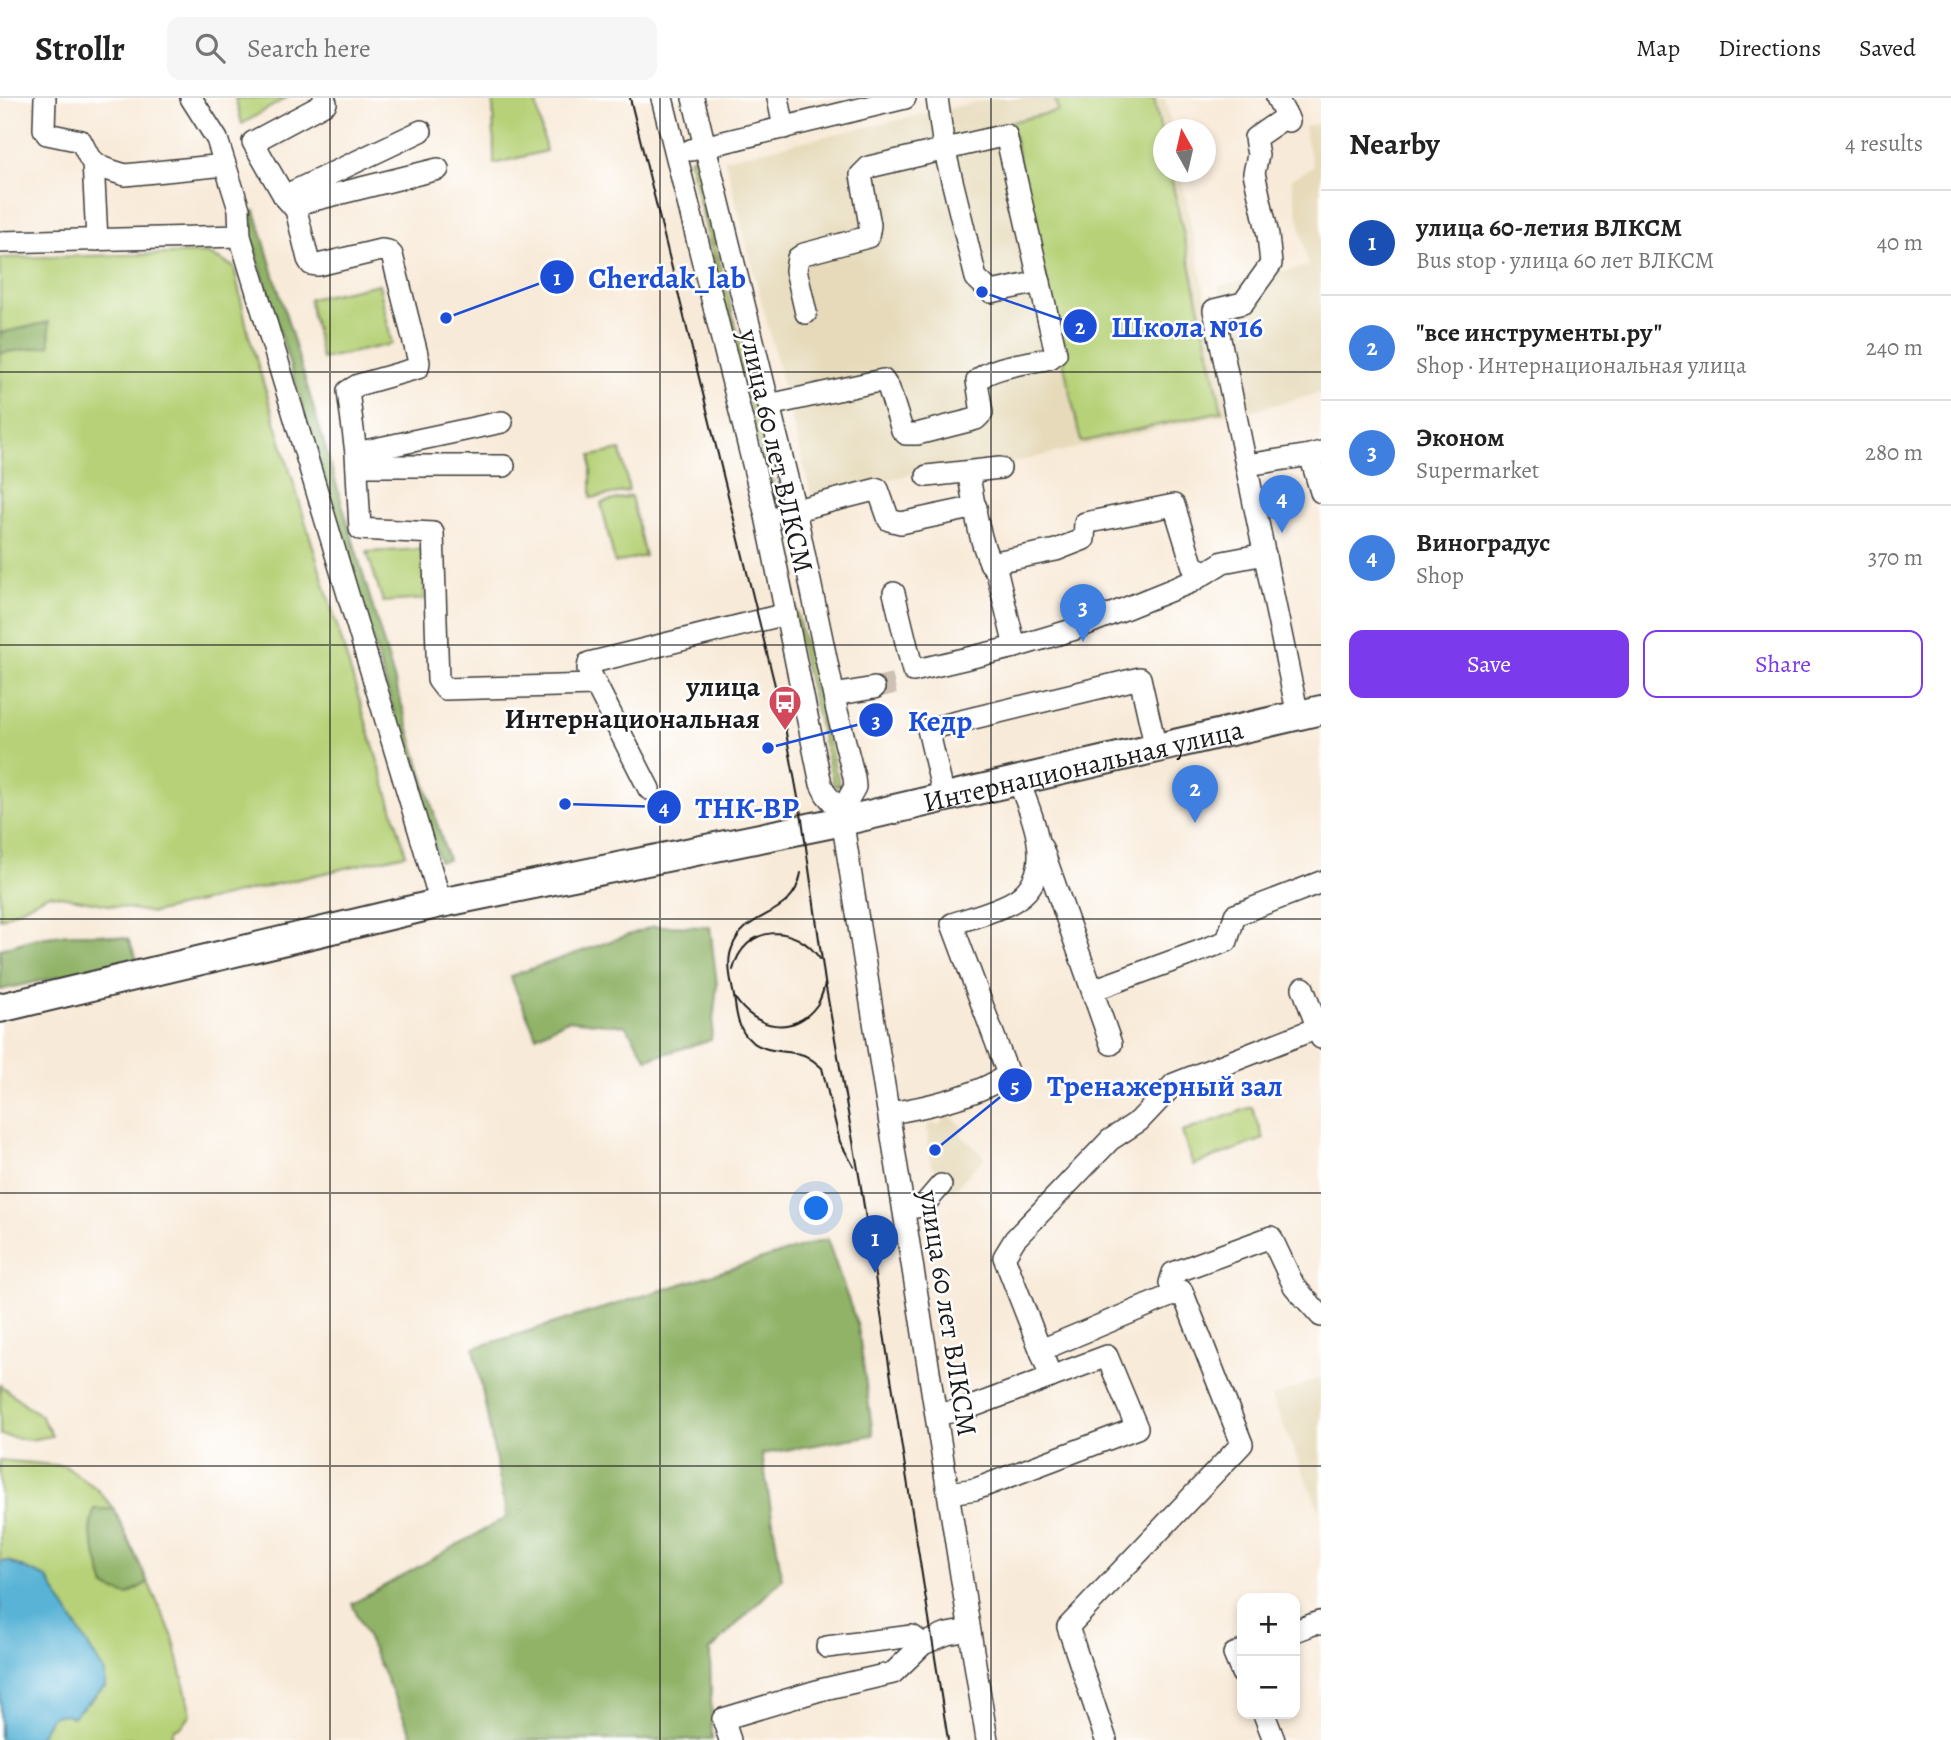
<!DOCTYPE html>
<html lang="en">
<head>
<meta charset="utf-8">
<style>
  body { margin:0; font-family:Alegreya,serif; background:#f6f6f6; color:#222 }
  .controls { position:absolute; right:21px; bottom:21px; display:grid; overflow:hidden; border-radius:14px; box-shadow:0 4px 10px #0003 }
  .controls button { width:63px; height:63px; display:grid; place-items:center; padding:0; border:0; border-bottom:2px solid #e0e0e0; background:#fff; color:#222; font:35px sans-serif }
  .compass { position:absolute; left:1153px; top:21px; width:63px; height:63px; border-radius:50%; background:#fff; box-shadow:0 4px 10px #0003; rotate:352deg }
  .you { position:absolute; left:817px; top:1111px; width:24px; height:24px; margin:-18px; border:5px solid #fff; border-radius:50%; background:#1a73e8; box-shadow:0 0 0 10px #1a73e833 }
  .badge { display:grid; place-items:center; width:46px; height:46px; border-radius:50%; background:#7c3aed; color:#fff; font-size:23px; font-weight:700 }
  .pin { position:absolute; translate:-50% -58px; filter:drop-shadow(0 2px 4px #0008) }
  .pin::after { content:''; position:absolute; top:37px; width:24px; height:21px; background:inherit; clip-path:polygon(0 0,100% 0,50% 100%) }
  .list { margin:0; padding:0; list-style:none }
  h2 { display:flex; justify-content:space-between; align-items:center; height:91px; margin:0; padding:0 28px; font-size:30px }
  h2 small { font-size:23px; font-weight:400; color:#767676 }
  .list li { display:grid; grid-template-columns:46px 1fr auto; gap:21px; align-items:center; box-sizing:border-box; height:105px; padding:0 28px; border-top:2px solid #e0e0e0 }
  .list b { display:block; font-size:26px; white-space:nowrap }
  .list p { margin:0; font-size:23px; white-space:nowrap; color:#767676 }
  .list em { font-size:23px; font-style:normal; color:#767676 }
  .actions { display:flex; gap:14px; padding:21px 28px }
  .actions a { flex:1; padding:16px 0; border:2px solid #7c3aed; border-radius:14px; text-align:center; font-size:24px; color:#7c3aed }
  .actions .main { background:#7c3aed; color:#fff }
  .icon { flex:none; width:38px; height:38px; fill:none; stroke:currentColor; stroke-width:2; stroke-linecap:round; stroke-linejoin:round }
  .map { position:relative; flex:none; width:1321px; height:1642px; overflow:hidden }
  header { display:flex; align-items:center; gap:42px; box-sizing:border-box; height:98px; padding:0 35px; background:#fff; border-bottom:2px solid #e0e0e0 }
  header strong { font-size:33px }
  nav { display:flex; gap:38px; margin-inline-start:auto; font-size:24px }
  .search { width:490px; height:63px; background:#f6f6f6; display:flex; align-items:center; gap:18px; box-sizing:border-box; padding:0 24px; border-radius:14px; color:#767676; font-size:26px }
  main { display:flex }
  aside { flex:1; background:#fff }
  .map>svg:first-child { display:block }
  .built { fill:#e6daba }
  .green { fill:#b6d177; stroke:#69764a; stroke-width:2 }
  .forest { fill:#90b368; stroke:#566842; stroke-width:2 }
  .water { fill:#58b3d6; stroke:#3a6879; stroke-width:2 }
  .lines { fill:none; stroke-linecap:round; stroke-linejoin:round }
  .minor-tunnel { stroke:#ccc1b2; stroke-width:21; stroke-dasharray:21 10; stroke-linecap:butt }
  .minor-casing { stroke:#3d3b38; stroke-width:24 }
  .major-casing { stroke:#3d3b38; stroke-width:32 }
  .minor { stroke:#fff; stroke-width:21 }
  .major { stroke:#fff; stroke-width:28 }
  .tram { stroke:#1c1c1c; stroke-width:2 }
  .grid { fill:none; stroke:#1c1c1c; stroke-width:2; stroke-opacity:0.55 }
  .labels { text-anchor:middle; stroke-width:5; stroke-linejoin:round; paint-order:stroke }
  .street-label { font-size:28px; fill:#1c1c1c; stroke:#fff }
  .poi-label { font-size:28px; font-weight:bold; fill:#1c1c1c; stroke:#fff; text-anchor:end }
  .leader { fill:none; stroke:#1d4ed8; stroke-width:2.5 }
  .callout-dot { fill:#1d4ed8; stroke:#fff; stroke-width:2.5 }
  .mark-label { font-size:21px; text-anchor:middle; font-weight:bold; fill:#fff }
  .callout-label { font-size:30px; text-anchor:middle; font-weight:bold; fill:#1d4ed8; stroke:#fff; stroke-width:5; stroke-linejoin:round; paint-order:stroke }
</style>
</head>
<body>
<header>
<strong>Strollr</strong>
<div class="search"><svg class="icon" aria-label="search" viewBox="0 0 24 24"><circle cx="10" cy="10" r="6"/><path d="M15 15l6 6"/></svg>Search here</div>
<nav><a>Map</a><a>Directions</a><a>Saved</a></nav>
</header>
<main>
<div class="map">
<svg width="1321" height="1642" viewBox="0 0 1321 1642">
  <rect width="100%" height="100%" fill="#fff"/>
  <filter id="ink" filterUnits="userSpaceOnUse"><feTurbulence type="fractalNoise" baseFrequency=".0143" numOctaves="2"/><feDisplacementMap in="SourceGraphic" scale="14" xChannelSelector="R" yChannelSelector="G"/><feConvolveMatrix kernelMatrix="1 2 1 2 8 2 1 2 1" color-interpolation-filters="sRGB"/></filter>
  <filter id="wash" filterUnits="userSpaceOnUse"><feTurbulence type="fractalNoise" baseFrequency=".00686" numOctaves="4" result="noise"/><feDisplacementMap in="SourceGraphic" scale="28" xChannelSelector="R" yChannelSelector="G"/><feGaussianBlur stdDeviation="1.57" result="paint"/><feColorMatrix in="noise" values="0 0 0 0 0 0 0 0 0 0 0 0 0 0 0 0 0 1.4 0 .05"/><feComposite in="paint" operator="in"/></filter>
  <g filter="url(#wash)">
    <rect width="100%" height="100%" fill="#f8ead8"/>
    <!-- built -->
    <g class="built">
      <path d="M995 0H1165L1172 31 1164 32V74H1180L1230 315 1006 366 936 370 812 400 725 61Z"/>
      <path d="M1321 25V295L1246 314 1219 188 1308 168 1291 81 1313 69 1304 29Z"/>
      <path d="M949 1016 965 1031 960 1036 985 1059 953 1093 945 1086 948 1083 931 1067 927 1040 930 1037 927 1034 928 1027 932 1025 939 1027Z"/>
      <path d="M1321 1280V1412L1316 1405 1271 1299Z"/>
    </g>
    <!-- green -->
    <g class="green">
      <path d="M235 0H286L242 26Z"/>
      <path d="M493 0H535L546 53 494 66Z"/>
      <path d="M1055 0H1154L1163 44 1164 74H1170L1222 313 1081 344 1011 24 1058 13Z"/>
      <path d="M694 59 778 403 773 405 689 61Z"/>
      <path d="M207 155 234 169 248 234 406 756 153 815 49 796 0 821V160Z"/>
      <path d="M379 186 392 246 322 261 309 201Z"/>
      <path d="M621 352 629 393 591 400V358Z"/>
      <path d="M631 398 645 458 615 465 601 405Z"/>
      <path d="M775 427 839 686 838 688 834 687 771 428Z"/>
      <path d="M422 451 425 501 383 504 367 454Z"/>
      <path d="M1252 1009 1264 1041 1193 1067 1182 1034Z"/>
      <path d="M0 1287 41 1318 52 1338 29 1342 0 1337Z"/>
      <path d="M0 1362 65 1368 97 1391 114 1411H94L90 1433 105 1489 127 1497 148 1484 173 1539 191 1616 182 1628 174 1631 170 1641 38 1642 52 1618 66 1616 105 1589 11 1464 0 1463Z"/>
    </g>
    <!-- forest -->
    <g class="forest">
      <path d="M255 113 448 762 439 763 244 115Z"/>
      <path d="M49 224 50 248 0 255V235Z"/>
      <path d="M654 828 710 829 717 887 711 942 647 961 626 928 567 922 536 938 510 878Z"/>
      <path d="M68 836H100L128 841 137 861 0 892V851L33 841Z"/>
      <path d="M827 1141 858 1229 873 1337 762 1356 782 1481 710 1553 712 1642H414L352 1506 507 1419 474 1250Z"/>
      <path d="M94 1411H114L148 1484 127 1497 105 1489 90 1433Z"/>
    </g>
    <!-- water -->
    <path class="water" d="M0 1463 10 1464 47 1480 105 1575V1589L72 1619 66 1616 52 1618 38 1642H0Z"/>
  </g>
  <g filter="url(#ink)">
    <g class="lines">
      <!-- minor-tunnel -->
      <path class="minor-tunnel" d="M874 590 900 584"/>
      <defs>
        <g id="minor">
          <path d="M45 0 44 31 47 36 81 43 90 61 103 70 125 77 225 67"/>
          <path d="M191 0 217 41 239 111 240 138"/>
          <path d="M324 0 326 5 253 44 284 98 296 112 308 161 311 166 318 167 381 152 388 153 392 157 419 264 418 270 358 287 348 293 356 355 502 324"/>
          <path d="M662 0 766 418 821 686 826 696 841 714 987 1642"/>
          <path d="M693 0 795 412 837 613 854 679 855 689 841 714"/>
          <path d="M778 0 784 30"/>
          <path d="M937 0 944 50 976 180 991 194 1040 184"/>
          <path d="M1277 0 1289 23"/>
          <path d="M1287 18 1255 40 1258 57 1254 75 1268 137 1271 166 1243 205 1214 212 1298 618"/>
          <path d="M691 52 905 0"/>
          <path d="M93 63 97 142"/>
          <path d="M284 98 301 105 438 71"/>
          <path d="M284 98 421 33"/>
          <path d="M0 144 240 138 441 805"/>
          <path d="M769 307 883 282 889 291 902 332 906 336H917L976 321 982 315 977 283C990 268 1031 265 1050 260L1056 255 1006 37 869 69 861 77 870 127 868 139 804 156 798 160 796 172 806 215"/>
          <path d="M1321 354 1310 357 1321 394"/>
          <path d="M356 355 360 431 433 435 438 582 445 591 596 587"/>
          <path d="M1247 367 1310 357"/>
          <path d="M357 368H504"/>
          <path d="M968 374C974 401 979 454 997 474L1015 549"/>
          <path d="M927 378 1000 370"/>
          <path d="M784 415 878 391 889 422 901 425 976 409"/>
          <path d="M990 465 1056 452 1084 441 1085 425 1174 407 1193 469 1207 474"/>
          <path d="M894 495 913 573 1015 549 1072 532 1191 484 1223 464 1265 456"/>
          <path d="M834 597 874 590"/>
          <path d="M649 691 588 571 589 565 786 516"/>
          <path d="M944 699 928 631 1140 580 1156 651"/>
          <path d="M1042 750 1111 946"/>
          <path d="M1303 890 1321 940"/>
          <path d="M1093 892 1227 843 1235 817 1321 784"/>
          <path d="M889 1015C923 1010 981 997 1008 976L952 826C970 820 1003 811 1017 801 1058 773 1032 718 1018 682"/>
          <path d="M904 1111 923 1108 941 1087"/>
          <path d="M1175 1196 1170 1185 1173 1175 1271 1139 1294 1188 1321 1218"/>
          <path d="M1041 1252 1182 1193 1242 1346 1068 1529 1106 1642"/>
          <path d="M1051 1279 1004 1159 1015 1141 1110 1042 1139 1023 1174 986 1317 930"/>
          <path d="M937 1316 963 1312 1107 1258 1137 1330 976 1391 949 1395"/>
          <path d="M1295 1533 1319 1524 1321 1526"/>
          <path d="M827 1549 912 1538 923 1546"/>
          <path d="M1242 1553 1234 1556 1242 1575"/>
          <path d="M1264 1616 1274 1642"/>
          <path d="M730 1642 723 1621 820 1592 893 1575 923 1546 947 1536 969 1532"/>
        </g>
        <g id="major">
          <path id="s1" d="M0 910 441 805 843 723 1321 612"/>
        </g>
      </defs>
      <!-- minor casing -->
      <use href="#minor" class="minor-casing"/>
      <!-- major casing -->
      <use href="#major" class="major-casing"/>
      <!-- minor -->
      <use href="#minor" class="minor"/>
      <!-- major -->
      <use href="#major" class="major"/>
      <!-- tram -->
      <g class="tram">
        <path d="M630 0 784 624 802 721 825 884 860 1083 948 1642"/>
        <path d="M801 775C793 822 745 811 732 850 726 864 731 883 734 898 736 912 737 931 750 942 765 955 783 952 800 956 808 957 816 965 822 970L840 1044 854 1069"/>
        <path d="M733 872C744 826 795 824 820 861"/>
        <path d="M735 900C755 931 794 939 817 907 821 901 823 893 825 886"/>
      </g>
    </g>
  </g>
  <!-- grid -->
  <path class="grid" d="M330 0V1642M660 0V1642M991 0V1642M0 274H1321M0 547H1321M0 821H1321M0 1095H1321M0 1368H1321"/>
  <!-- icons -->
  <defs>
    <symbol id="bus-pin" viewBox="-11 -11 22 30"><path d="M0 17L-7.5 6A9.5 9.5 0 1 1 7.5 6Z" fill="#d1495b" stroke="#fff"/><path d="M-5-6H5V4H4V6H2V4H-2V6H-4V4H-5ZM-3.5-4V0h7V-4ZM-3.5 1.2v1.5H-2V1.2ZM2 1.2v1.5H3.5V1.2Z" fill="#fff"/></symbol>
  </defs>
  <g fill-rule="evenodd">
    <use href="#bus-pin" x="766" y="585" width="38" height="52"/>
  </g>
  <g class="labels">
    <!-- street labels -->
    <g class="street-label">
      <text transform="translate(777 353) rotate(77)" y="10">улица 60 лет ВЛКСМ</text>
      <text dy="10" stroke="none"><textPath href="#s1" startOffset="1110">Интернациональная улица</textPath></text>
      <text transform="translate(949 1215) rotate(81)" y="10">улица 60 лет ВЛКСМ</text>
    </g>
    <!-- poi labels -->
    <g class="poi-label">
      <text x="760" y="598">улица<tspan x="760" dy="32">Интернациональная</tspan></text>
    </g>
  </g>
  <!-- callouts -->
  <path class="leader" d="M446 220L557 179M982 194L1080 228M768 650L876 622M565 706L664 709M935 1052L1015 987"/>
  <g class="callout-dot">
    <circle cx="446" cy="220" r="7"/>
    <circle cx="982" cy="194" r="7"/>
    <circle cx="768" cy="650" r="7"/>
    <circle cx="565" cy="706" r="7"/>
    <circle cx="935" cy="1052" r="7"/>
    <circle cx="557" cy="179" r="18"/>
    <circle cx="1080" cy="228" r="18"/>
    <circle cx="876" cy="622" r="18"/>
    <circle cx="664" cy="709" r="18"/>
    <circle cx="1015" cy="987" r="18"/>
  </g>
  <g class="mark-label">
    <text x="557" y="187">1</text>
    <text x="1080" y="236">2</text>
    <text x="876" y="630">3</text>
    <text x="664" y="717">4</text>
    <text x="1015" y="995">5</text>
  </g>
  <g class="callout-label">
    <text x="667" y="190">Cherdak_lab</text>
    <text x="1187" y="239">Школа №16</text>
    <text x="940" y="633">Кедр</text>
    <text x="747" y="720">ТНК-ВР</text>
    <text x="1165" y="998">Тренажерный зал</text>
  </g>
</svg>
<div class="controls">
<button>+</button>
<button>−</button>
</div>
<svg class="compass" viewBox="-18 -18 36 36"><path d="M0-13l5 13h-10z" fill="#e53935"/><path d="M0 13l5-13h-10z" fill="#767676"/></svg>
<div class="you"></div>
<div class="pin badge" style="left:875px;top:1175px;background:#1a4fb4">1</div>
<div class="pin badge" style="left:1195px;top:725px;background:#3f7fe0">2</div>
<div class="pin badge" style="left:1083px;top:544px;background:#3f7fe0">3</div>
<div class="pin badge" style="left:1282px;top:435px;background:#3f7fe0">4</div>
</div>
<aside>
<h2>Nearby<small>4 results</small></h2>
<ul class="list">
<li><span class="badge" style="background:#1a4fb4">1</span><div><b>улица 60-летия ВЛКСМ</b><p>Bus stop · улица 60 лет ВЛКСМ</p></div><em>40 m</em></li>
<li><span class="badge" style="background:#3f7fe0">2</span><div><b>&quot;все инструменты.ру&quot;</b><p>Shop · Интернациональная улица</p></div><em>240 m</em></li>
<li><span class="badge" style="background:#3f7fe0">3</span><div><b>Эконом</b><p>Supermarket</p></div><em>280 m</em></li>
<li><span class="badge" style="background:#3f7fe0">4</span><div><b>Виноградус</b><p>Shop</p></div><em>370 m</em></li>
</ul>
<div class="actions"><a class="main">Save</a><a>Share</a></div>
</aside>
</main>
</body>
</html>
